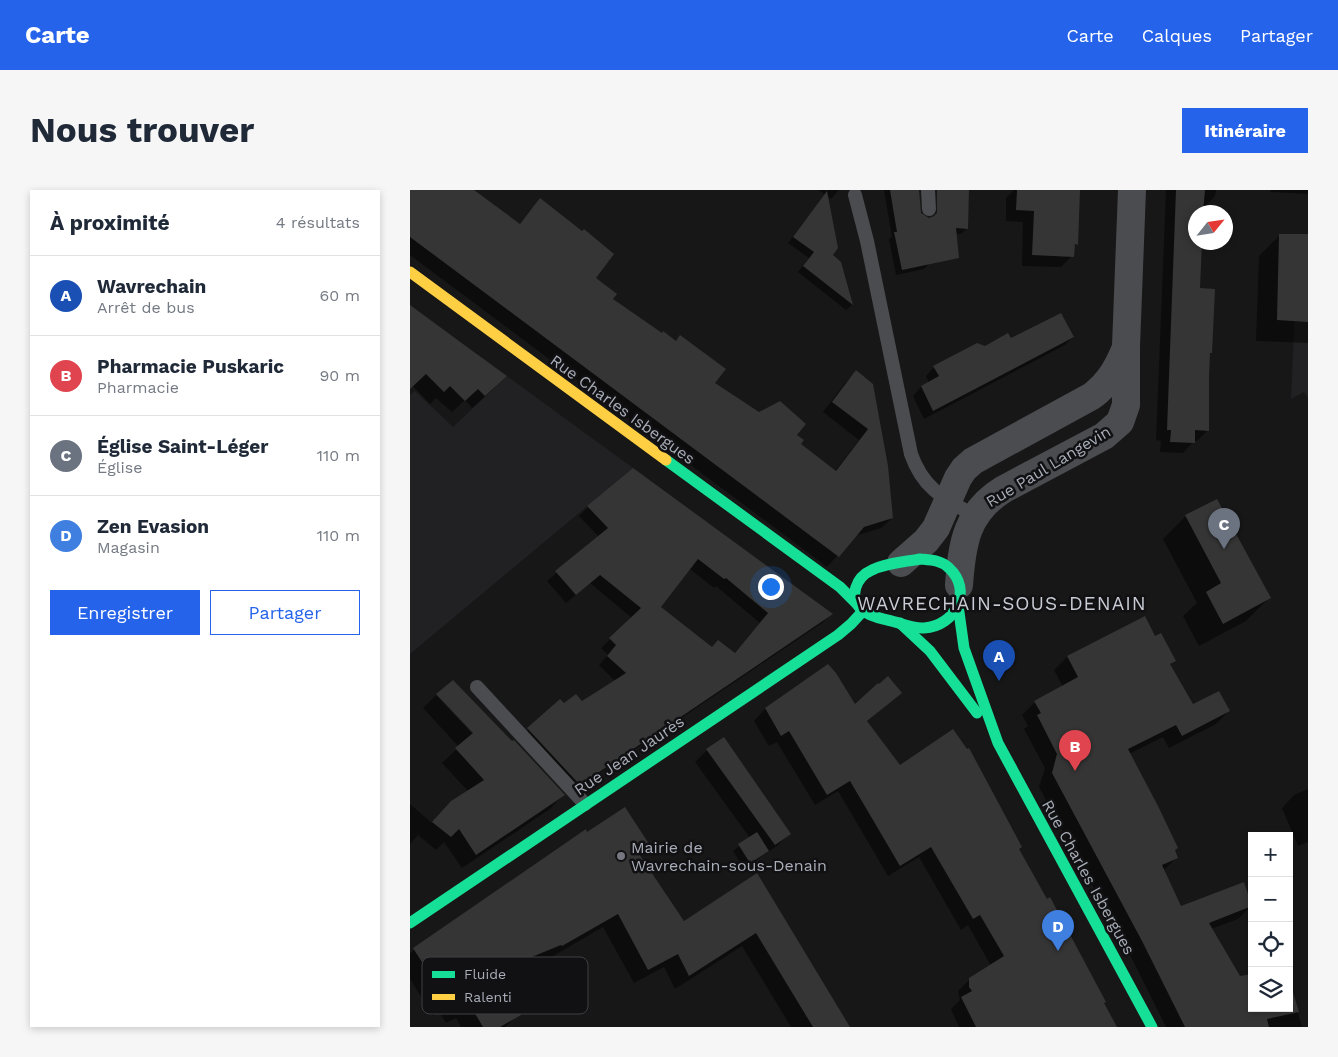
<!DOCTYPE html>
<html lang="fr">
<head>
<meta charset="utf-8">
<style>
  body { margin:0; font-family:"Work Sans",sans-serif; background:#f6f6f7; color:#1f2937 }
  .controls { position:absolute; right:15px; bottom:15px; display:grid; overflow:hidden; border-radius:0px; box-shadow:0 2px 8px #0003 }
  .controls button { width:45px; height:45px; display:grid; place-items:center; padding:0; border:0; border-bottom:1px solid #e0e1e3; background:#fff; color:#1f2937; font:25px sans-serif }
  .compass { position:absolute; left:778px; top:15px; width:45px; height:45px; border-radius:50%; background:#fff; box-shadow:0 2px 8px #0003; rotate:60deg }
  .you { position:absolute; left:360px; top:396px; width:18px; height:18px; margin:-12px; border:4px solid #fff; border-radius:50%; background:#1a73e8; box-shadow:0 0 0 8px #1a73e833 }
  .badge { display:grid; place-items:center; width:32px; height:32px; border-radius:50%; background:#2563eb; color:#fff; font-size:16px; font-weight:700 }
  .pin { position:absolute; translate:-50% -41px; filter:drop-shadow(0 1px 2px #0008) }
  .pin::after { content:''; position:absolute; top:26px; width:18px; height:15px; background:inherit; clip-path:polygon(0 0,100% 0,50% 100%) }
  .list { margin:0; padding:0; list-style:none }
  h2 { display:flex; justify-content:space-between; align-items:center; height:65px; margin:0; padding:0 20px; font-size:21px }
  h2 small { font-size:16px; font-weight:400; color:#747a83 }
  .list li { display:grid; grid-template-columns:32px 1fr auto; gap:15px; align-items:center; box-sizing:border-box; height:80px; padding:0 20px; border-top:1px solid #e0e1e3 }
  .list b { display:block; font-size:19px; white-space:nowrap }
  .list p { margin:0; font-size:16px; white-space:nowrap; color:#747a83 }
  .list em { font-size:16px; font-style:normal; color:#747a83 }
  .actions { display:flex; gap:10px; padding:15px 20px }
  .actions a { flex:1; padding:11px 0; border:1px solid #2563eb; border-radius:0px; text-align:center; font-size:18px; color:#2563eb }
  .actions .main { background:#2563eb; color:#fff }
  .icon { flex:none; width:28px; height:28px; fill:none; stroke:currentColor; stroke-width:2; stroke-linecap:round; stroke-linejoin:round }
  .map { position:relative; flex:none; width:898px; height:837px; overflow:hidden; border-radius:0px }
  header { display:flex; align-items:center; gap:30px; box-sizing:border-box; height:70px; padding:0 25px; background:#2563eb; color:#fff }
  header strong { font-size:24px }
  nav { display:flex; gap:28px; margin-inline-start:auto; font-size:18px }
  .intro { display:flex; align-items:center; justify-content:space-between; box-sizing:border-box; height:120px; padding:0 30px }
  h1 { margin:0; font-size:35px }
  .button { padding:12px 22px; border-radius:0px; background:#2563eb; color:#fff; font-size:18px; font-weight:700 }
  main { display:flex; gap:30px; padding:0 30px }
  aside { flex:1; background:#fff; border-radius:0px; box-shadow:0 2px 8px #0003 }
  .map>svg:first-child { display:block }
  .built { fill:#212123 }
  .shadow { fill:#0007; fill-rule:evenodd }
  .building { fill:#353536; fill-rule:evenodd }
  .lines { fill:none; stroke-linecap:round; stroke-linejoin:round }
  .lane { stroke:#4b4c50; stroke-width:14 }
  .street { stroke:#4b4c50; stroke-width:28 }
  .fast { stroke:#16e098; stroke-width:11 }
  .slow { stroke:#ffcf43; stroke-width:11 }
  .poi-dot { fill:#757880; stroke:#111113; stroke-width:2 }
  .labels { text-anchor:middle; stroke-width:5; stroke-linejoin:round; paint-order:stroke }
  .street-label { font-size:16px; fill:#a8adb8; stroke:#111113 }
  .poi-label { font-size:16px; fill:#a8adb8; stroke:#111113; text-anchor:start }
  .quarter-label { font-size:19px; letter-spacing:1px; fill:#c9ccd4; stroke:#111113 }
  .key { fill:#111113; stroke:#3e4045; stroke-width:1 }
  .key-label { font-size:14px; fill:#a8adb8 }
</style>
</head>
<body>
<header>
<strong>Carte</strong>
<nav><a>Carte</a><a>Calques</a><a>Partager</a></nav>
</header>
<div class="intro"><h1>Nous trouver</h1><a class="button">Itinéraire</a></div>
<main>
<aside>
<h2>À proximité<small>4 résultats</small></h2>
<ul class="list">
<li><span class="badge" style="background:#1a4fb4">A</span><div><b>Wavrechain</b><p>Arrêt de bus</p></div><em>60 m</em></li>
<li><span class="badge" style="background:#e0444e">B</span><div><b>Pharmacie Puskaric</b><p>Pharmacie</p></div><em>90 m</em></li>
<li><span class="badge" style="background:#6b7280">C</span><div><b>Église Saint-Léger</b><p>Église</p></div><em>110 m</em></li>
<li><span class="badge" style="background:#3f7fe0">D</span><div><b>Zen Evasion</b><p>Magasin</p></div><em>110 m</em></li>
</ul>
<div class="actions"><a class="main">Enregistrer</a><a>Partager</a></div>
</aside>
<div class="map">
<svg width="898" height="837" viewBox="0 0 898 837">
  <rect width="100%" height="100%" fill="#171717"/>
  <!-- built -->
  <g class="built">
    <path d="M886 94H898V208L894 202 881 209Z"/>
    <path d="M97 186 223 278 0 464V205L5 201 43 237Z"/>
  </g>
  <!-- shadow -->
  <g class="shadow">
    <path d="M0 0H41L109 35 130 10 184 88 201 109 304 193 349 224 386 245 389 254 425 281 449 250 413 222 436 192 447 182 482 328 471 338 445 346 417 377 0 65Z"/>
    <path d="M409 0H429L421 9 417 6 421 65 430 72 442 115 436 120 388 82 399 68 378 53 415 5Z"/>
    <path d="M474 0H504L520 73 514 79 486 85 479 49 482 47Z"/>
    <path d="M531 0H559L557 38 551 44 529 42Z"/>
    <path d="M604 0H669L667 54 663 58 662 66 651 77 612 76 613 32 596 31V8Z"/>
    <path d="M756 0H806L805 6 795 17H793L792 22H786V52L789 99 801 163 799 165 798 240 787 251H784L773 263 750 262 751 251 746 250Z"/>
    <path d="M861 0H898V4L860 2Z"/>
    <path d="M870 45 898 46V153L846 151 849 66Z"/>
    <path d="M0 117 83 199 62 218 55 210 42 222 26 208 20 214 2 195 0 198Z"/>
    <path d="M663 147 655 155 514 229 503 206 511 197 519 193 516 186 524 177 575 158 601 150Z"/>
    <path d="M178 317 421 424 412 433 160 603 109 548 150 511 154 515 172 513 205 491 189 475 198 465 191 458 222 428 180 393 156 413 137 391 189 347 169 326ZM280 379 304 398 306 396 350 433 324 464 301 458 249 417Z"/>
    <path d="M776 326 859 408 836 431 789 456 773 426 787 413 753 349Z"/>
    <path d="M734 427 745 447 764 471 759 476 782 516 819 521 806 534 759 558 753 547 719 564 767 667 753 681 770 718 841 716 828 729 801 739 842 818H879V793L892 837H756L720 765 629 597 635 578 614 539 618 536 612 525 625 512 653 497 644 480 657 467Z"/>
    <path d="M418 476 444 516 490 503 456 532 490 577 608 660 693 813 705 837H549L541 819 550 810 548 801 560 789 581 776 558 735 551 740 509 667 478 686 428 601 405 615 367 552 359 556 344 531 355 519Z"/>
    <path d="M26 505 67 549 153 605 140 619 52 678 34 652 26 660 8 645 0 654V614L22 633 58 601 32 573 49 557 13 518Z"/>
    <path d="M297 560 379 644 367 656 334 678 323 661 340 648 285 572Z"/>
    <path d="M898 599V652L888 656 872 618 884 605Z"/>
    <path d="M177 644 238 653 227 664 273 732 347 685 438 837H381L332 756 265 799 254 777 224 793 193 737 138 769 137 768 104 781 110 791 97 803 109 824 95 837H51L46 828 36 833 29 822 23 826 0 789V763Z"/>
  </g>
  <!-- building -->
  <g class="building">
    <path d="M0 0H64L110 34 130 8 172 41 174 39 204 64 186 88 207 104 203 109 252 143 253 141 266 151 270 145 316 179 305 193 349 222 370 211 396 234 387 245 394 250 391 254 426 281 458 239 422 212 446 180 463 194 478 276 483 328 454 337 429 367 0 47Z"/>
    <path d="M480 0H509L511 23 519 28 524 26 527 23V0H559L558 39 546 38 549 68 492 80 484 42H487Z"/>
    <path d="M607 0H670L668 55 665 54 664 67 622 65 624 21 606 20Z"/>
    <path d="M766 0H795L793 22H786V52H792L790 98 805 99 802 163H800L799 187V241L785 240V253L760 252 761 240H757Z"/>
    <path d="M417 1 428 58 423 65 431 72 443 115 393 76 404 62 383 47Z"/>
    <path d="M869 44H898V132L867 130Z"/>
    <path d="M0 115 53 154 97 186 75 206 68 199 55 211 40 196 34 202 16 184 0 199Z"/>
    <path d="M651 123 664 147 523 221 511 196 529 186 523 176 567 153 575 156 598 143 601 148Z"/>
    <path d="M223 278 423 424 170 595 117 538 150 509 154 513 166 504 172 511 216 483 197 466 206 455 199 448 231 418 190 385 166 405 145 381 198 338 177 316ZM288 369 314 389 316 388 358 423 325 463 308 450 302 457 251 417Z"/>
    <path d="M807 309 861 408 813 434 796 402 811 393 775 325Z"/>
    <path d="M735 426 745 446 751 443 766 471 760 474 783 514 809 501 820 521 772 546 766 535 718 559 749 618 768 658 765 660 768 668 752 675 771 716 834 692 842 716 799 733 830 786 842 784V818H879V789L889 822 857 829 859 837H775L732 751 642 583 647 564 627 525 631 523 624 511 668 487 657 466Z"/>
    <path d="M418 474 426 483 445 514 468 493 469 494 478 486 492 503 457 531 490 575 543 539 557 559 559 558 612 657 609 659 637 709 640 707 696 812 694 813 707 837H566L551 807 562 801 559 797V788L594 766 570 725 563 729 521 657 490 676 440 591 417 605 379 541 371 546 355 518Z"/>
    <path d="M43 490 102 551 104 550 155 605 66 665 49 639 41 647 22 632 41 611 74 590 45 558 63 543 26 504Z"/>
    <path d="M314 547 381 644 365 655 296 559Z"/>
    <path d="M215 617 239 654 227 661 274 731 347 683 440 837H403L346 743 279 786 268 764 238 780 208 724 152 756 151 755 102 775 111 791 97 800 111 825 90 837H73L60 815 51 820 43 809 38 813 3 758 176 639 177 642Z"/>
    <path d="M347 642 359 661 340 673 328 654Z"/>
  </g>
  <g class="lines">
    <!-- lane -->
    <g class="lane">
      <path d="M518 0 519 19"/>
      <path d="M445 5 457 51 501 264C513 299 535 309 565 326"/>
      <path d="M67 497 175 614"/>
    </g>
    <!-- street -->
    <g class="street">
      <path d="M491 373 516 351 526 338 548 288 554 279 563 271 682 206C699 193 707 179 715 160"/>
      <path d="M549 395C552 354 556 322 594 299L694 246 710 232 716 215V156L722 0"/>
    </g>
    <!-- fast -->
    <g class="fast">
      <path d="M256 270 430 397 447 414"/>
      <path d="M510 369C520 370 531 370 539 378 563 400 546 436 514 438 502 439 489 432 477 430 469 428 459 426 452 420 438 407 446 387 462 380 476 373 494 372 510 369Z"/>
      <path d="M548 415 554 458 588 553 742 837"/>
      <path d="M490 433 520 461 567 523"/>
      <path d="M0 733 428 445 441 434 453 421"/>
    </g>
    <!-- slow -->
    <path class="slow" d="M0 82 256 270"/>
  </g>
  <!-- markers -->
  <circle class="poi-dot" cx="211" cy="666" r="5"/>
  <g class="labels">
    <!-- street labels -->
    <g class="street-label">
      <text transform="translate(213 219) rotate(36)" y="6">Rue Charles Isbergues</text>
      <text transform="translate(638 276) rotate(-31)" y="6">Rue Paul Langevin</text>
      <text transform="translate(219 565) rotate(-34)" y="6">Rue Jean Jaurès</text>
      <text transform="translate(679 687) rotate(61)" y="6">Rue Charles Isbergues</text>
    </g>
    <!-- poi labels -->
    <g class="poi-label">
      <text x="221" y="663">Mairie de<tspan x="221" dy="18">Wavrechain-sous-Denain</tspan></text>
    </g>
    <!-- quarter labels -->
    <g class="quarter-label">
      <text x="592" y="420">WAVRECHAIN-SOUS-DENAIN</text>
    </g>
  </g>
  <!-- legend -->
  <rect x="12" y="767" width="166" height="57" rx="8" class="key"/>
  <rect x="22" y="781" width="23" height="7" fill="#16e098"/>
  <rect x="22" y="804" width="23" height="6" fill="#ffcf43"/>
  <g class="key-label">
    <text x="54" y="789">Fluide</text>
    <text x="54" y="812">Ralenti</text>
  </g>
</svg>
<div class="controls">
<button>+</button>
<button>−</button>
<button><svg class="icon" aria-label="locate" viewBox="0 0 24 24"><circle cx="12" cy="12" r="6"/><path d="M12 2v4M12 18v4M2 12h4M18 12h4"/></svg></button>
<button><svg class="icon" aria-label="layers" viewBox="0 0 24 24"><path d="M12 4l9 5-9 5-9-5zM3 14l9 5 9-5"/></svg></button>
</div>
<svg class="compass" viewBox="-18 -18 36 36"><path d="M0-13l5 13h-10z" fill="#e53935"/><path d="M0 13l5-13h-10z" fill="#747a83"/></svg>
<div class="you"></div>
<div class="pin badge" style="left:589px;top:491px;background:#1a4fb4">A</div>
<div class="pin badge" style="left:665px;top:581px;background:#e0444e">B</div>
<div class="pin badge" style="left:814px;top:359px;background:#6b7280">C</div>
<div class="pin badge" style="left:648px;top:761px;background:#3f7fe0">D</div>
</div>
</main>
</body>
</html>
